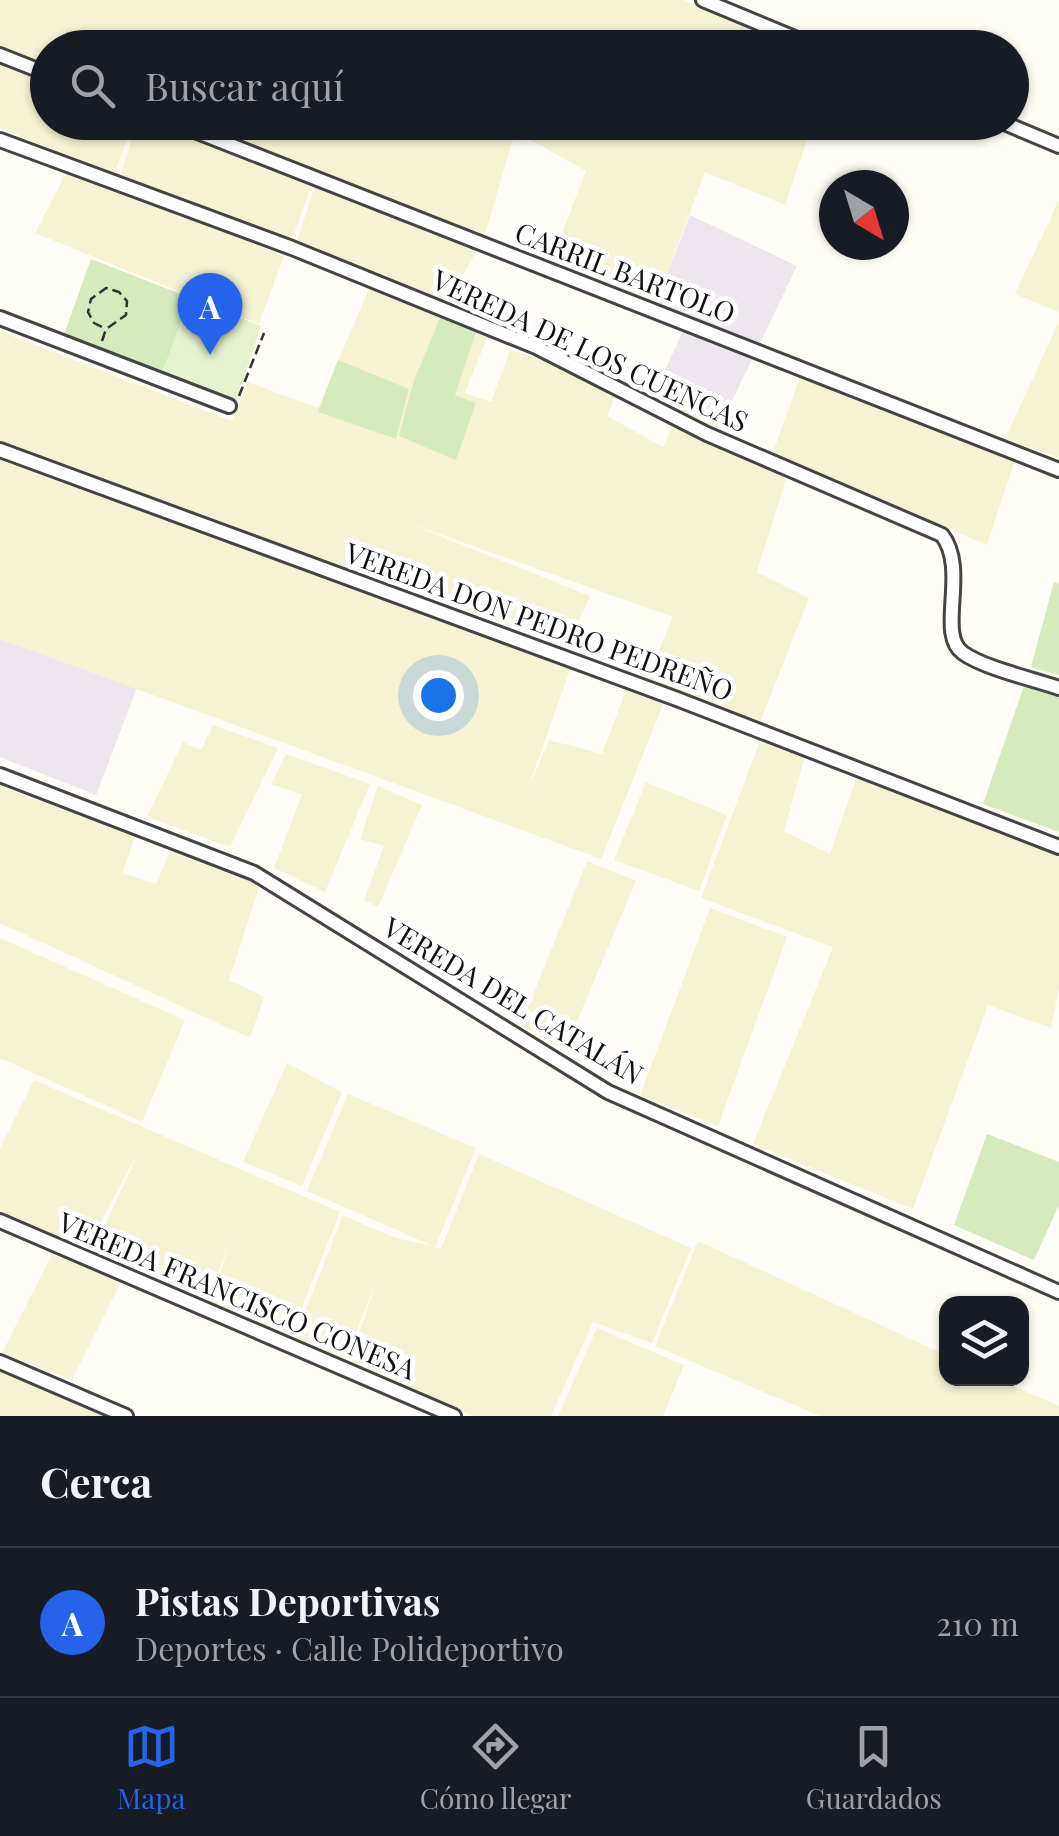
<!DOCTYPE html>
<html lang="es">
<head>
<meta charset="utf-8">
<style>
  body { margin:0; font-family:"Playfair Display",serif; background:#242831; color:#f1f3f6 }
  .controls { position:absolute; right:30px; bottom:30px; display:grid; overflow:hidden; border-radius:20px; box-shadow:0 2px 8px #0004 }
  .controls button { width:90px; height:90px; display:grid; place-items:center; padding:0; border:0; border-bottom:2px solid #363941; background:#171b24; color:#f1f3f6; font:50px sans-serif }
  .compass { position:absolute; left:819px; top:170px; width:90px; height:90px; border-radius:50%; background:#171b24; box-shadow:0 2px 8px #0004; rotate:142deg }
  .you { position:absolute; left:438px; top:695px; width:35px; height:35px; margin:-25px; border:8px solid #fff; border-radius:50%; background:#1a73e8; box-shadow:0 0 0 15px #1a73e833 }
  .badge { display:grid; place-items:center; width:65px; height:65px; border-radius:50%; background:#2563eb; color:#fff; font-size:32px; font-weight:700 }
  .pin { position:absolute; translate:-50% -82px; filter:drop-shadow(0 2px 5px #0008) }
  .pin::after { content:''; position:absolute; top:52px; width:35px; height:30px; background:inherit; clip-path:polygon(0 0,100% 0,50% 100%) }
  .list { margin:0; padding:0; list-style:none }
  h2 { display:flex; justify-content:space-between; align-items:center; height:130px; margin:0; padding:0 40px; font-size:42px }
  h2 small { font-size:32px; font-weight:400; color:#9ea1a6 }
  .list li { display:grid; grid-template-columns:65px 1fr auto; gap:30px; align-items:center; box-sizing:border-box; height:150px; padding:0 40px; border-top:2px solid #363941 }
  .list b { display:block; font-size:38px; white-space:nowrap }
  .list p { margin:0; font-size:32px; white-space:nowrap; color:#9ea1a6 }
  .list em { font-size:32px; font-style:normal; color:#9ea1a6 }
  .icon { flex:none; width:55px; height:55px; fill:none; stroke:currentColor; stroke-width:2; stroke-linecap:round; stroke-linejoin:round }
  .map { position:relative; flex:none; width:1059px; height:1416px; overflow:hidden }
  .search { position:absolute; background:#171b24; box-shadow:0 2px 8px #0004; left:30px; right:30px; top:30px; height:110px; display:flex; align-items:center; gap:25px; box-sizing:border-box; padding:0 35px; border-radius:55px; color:#9ea1a6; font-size:38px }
  .sheet { height:280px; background:#171b24 }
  nav { display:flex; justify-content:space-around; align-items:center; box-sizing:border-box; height:140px; border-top:2px solid #363941; background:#171b24; font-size:28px; color:#9ea1a6 }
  nav a { display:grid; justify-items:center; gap:5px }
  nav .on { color:#2563eb }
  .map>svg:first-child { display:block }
  .industrial { fill:#eee6ef }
  .farmland { fill:#f6f3d4 }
  .green { fill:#d5ebbd }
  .pitch { fill:#e6f2cf }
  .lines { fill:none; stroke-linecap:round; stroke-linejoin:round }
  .minor-casing { stroke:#444; stroke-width:18 }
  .path { stroke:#333; stroke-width:2.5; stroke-dasharray:10 5; stroke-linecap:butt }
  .minor { stroke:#fff; stroke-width:12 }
  .labels { text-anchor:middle; stroke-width:10; stroke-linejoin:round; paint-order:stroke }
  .street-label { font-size:28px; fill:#111; stroke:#fff }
</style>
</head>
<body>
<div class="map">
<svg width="1059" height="1416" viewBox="0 0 1059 1416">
  <rect width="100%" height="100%" fill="#fffdf5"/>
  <!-- industrial -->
  <g class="industrial">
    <path d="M690 215 797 266 720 426 654 393 689 319 656 303Z"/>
    <path d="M0 639 137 688 96 795 0 757Z"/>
  </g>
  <!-- farmland -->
  <g class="farmland">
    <path d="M0 0H684L799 47 48 48V122L133 123 114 174 0 128Z"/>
    <path d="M161 122 313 182 291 242 119 180 137 123Z"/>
    <path d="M554 122 813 123 785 205 705 172 656 303 550 264 586 171 515 131 484 238 448 301 493 323 465 393 491 402 510 350 620 383 607 416 663 447 682 407 720 426 786 479 757 572 809 598 760 722 647 678 673 617 408 523 590 596 567 648 354 569 495 641 571 667 527 791 549 740 602 754 626 690 664 702 601 859 0 639V331L232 421 248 382 318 408 374 277 296 244 319 174 188 123Z"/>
    <path d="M68 169 284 256 259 324 35 233Z"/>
    <path d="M1059 200V312L1015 294Z"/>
    <path d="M1059 321V458L1005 439Z"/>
    <path d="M800 377 1017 454 987 545 772 455Z"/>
    <path d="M213 725 278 748 230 847 147 817 183 742 201 750Z"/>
    <path d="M761 738 805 757 784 831 830 854 858 773 1059 851V988L1051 1028 988 1005 913 1209 753 1144 833 947 701 898Z"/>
    <path d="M286 754 370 784 325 892 274 868 302 795 271 784Z"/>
    <path d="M646 782 727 815 699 891 614 860Z"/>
    <path d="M0 786 135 837 122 873 156 884 170 852 260 885 229 980 264 997 250 1038 0 923Z"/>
    <path d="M378 786 422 805 378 907 364 900 384 846 360 839Z"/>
    <path d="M587 861 636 881 565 1050 521 1025Z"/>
    <path d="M710 908 787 937 718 1126 640 1096Z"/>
    <path d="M0 938 185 1020 142 1122 0 1058Z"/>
    <path d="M287 1063 342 1092 302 1186 243 1162Z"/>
    <path d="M34 1080 340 1212 289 1339 208 1306 232 1238 206 1303 93 1252 138 1153 86 1249 0 1213V1148Z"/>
    <path d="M348 1094 476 1148 435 1248 441 1249 479 1154 691 1248 652 1343 593 1322 551 1416H473L348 1364 378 1278 344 1362 294 1340 343 1215 393 1237 433 1246 307 1191Z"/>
    <path d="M698 1241 946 1355V1378L998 1379 1059 1406V1416H820L655 1346Z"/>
    <path d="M52 1254 121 1282 72 1380 2 1353Z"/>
    <path d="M597 1328 684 1365 663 1416H558Z"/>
    <path d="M0 1362 126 1416H0Z"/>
  </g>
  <!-- green -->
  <g class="green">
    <path d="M91 259 191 298 162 373 62 340Z"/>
    <path d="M440 318 476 332 455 395 476 403 456 460 399 436 413 383Z"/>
    <path d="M338 360 409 389 396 439 318 412Z"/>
    <path d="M1054 582 1059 584V675L1031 667Z"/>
    <path d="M1025 683 1059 696V832L983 804Z"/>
    <path d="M987 1134 1059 1162V1205L1034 1260 954 1225Z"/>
  </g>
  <!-- pitch -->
  <path class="pitch" d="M191 298 261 326 236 401 162 373Z"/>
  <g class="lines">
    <defs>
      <g id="minor">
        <path d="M703 0 819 48"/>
        <path d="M0 55 48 74"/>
        <path d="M172 122 1059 470"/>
        <path d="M1002 122 1059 146"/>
        <path d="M0 140 292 248 536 347 707 434 942 535C969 570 936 634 963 653 984 668 1033 679 1059 688"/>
        <path d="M0 318 229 406"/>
        <path d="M0 450 677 699 1059 847"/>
        <path d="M0 775 254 873 608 1092 1059 1292"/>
        <path d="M0 1221 454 1416"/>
        <path d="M0 1362 126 1416"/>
      </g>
    </defs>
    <!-- minor casing -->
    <use href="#minor" class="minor-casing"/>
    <!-- path -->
    <g class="path">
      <path d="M102 341 106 329 126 315 127 301 119 292 106 288 91 299 88 312 94 323 106 329"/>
      <path d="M239 396 264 333"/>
    </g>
    <!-- minor -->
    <use href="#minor" class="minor"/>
  </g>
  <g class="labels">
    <!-- street labels -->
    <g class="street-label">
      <text transform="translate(625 273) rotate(21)" y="10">CARRIL BARTOLO</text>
      <text transform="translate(590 351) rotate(25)" y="10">VEREDA DE LOS CUENCAS</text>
      <text transform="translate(539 622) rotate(20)" y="10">VEREDA DON PEDRO PEDREÑO</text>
      <text transform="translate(513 1001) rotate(31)" y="10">VEREDA DEL CATALÁN</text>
      <text transform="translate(237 1296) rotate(23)" y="10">VEREDA FRANCISCO CONESA</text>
    </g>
  </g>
</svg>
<div class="controls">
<button><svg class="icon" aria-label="layers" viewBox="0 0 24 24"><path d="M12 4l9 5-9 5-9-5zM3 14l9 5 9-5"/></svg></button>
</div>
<svg class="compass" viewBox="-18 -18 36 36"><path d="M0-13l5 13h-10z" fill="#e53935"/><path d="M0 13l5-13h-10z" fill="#9ea1a6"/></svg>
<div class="you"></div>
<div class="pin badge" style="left:210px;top:355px">A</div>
<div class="search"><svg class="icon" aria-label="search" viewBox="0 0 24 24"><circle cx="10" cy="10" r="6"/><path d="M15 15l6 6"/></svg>Buscar aquí</div>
</div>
<section class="sheet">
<h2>Cerca<small></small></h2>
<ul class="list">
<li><span class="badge">A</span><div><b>Pistas Deportivas</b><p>Deportes · Calle Polideportivo</p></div><em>210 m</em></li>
</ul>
</section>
<nav>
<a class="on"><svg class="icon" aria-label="map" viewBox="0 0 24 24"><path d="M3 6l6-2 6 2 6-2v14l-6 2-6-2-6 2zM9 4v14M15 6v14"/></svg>Mapa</a>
<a><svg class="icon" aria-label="directions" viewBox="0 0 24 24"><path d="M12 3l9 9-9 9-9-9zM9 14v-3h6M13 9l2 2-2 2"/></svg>Cómo llegar</a>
<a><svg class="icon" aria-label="saved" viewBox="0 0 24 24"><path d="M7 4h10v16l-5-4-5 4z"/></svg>Guardados</a>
</nav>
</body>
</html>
